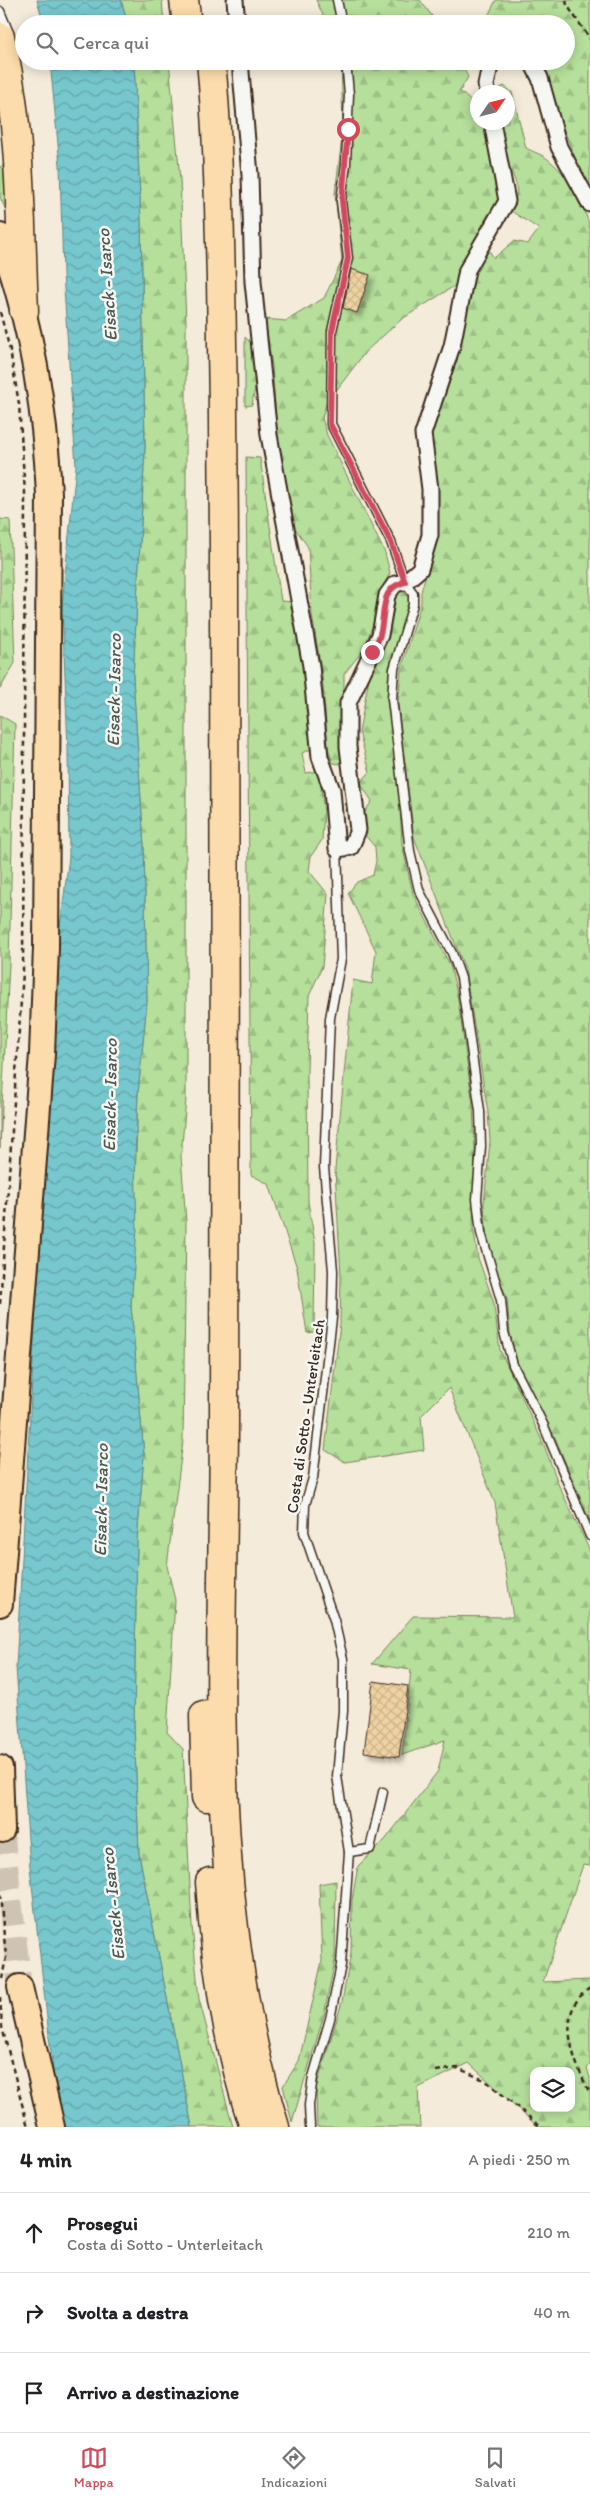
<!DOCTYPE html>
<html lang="it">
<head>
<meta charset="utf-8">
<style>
  body { margin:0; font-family:Itim,sans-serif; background:#f6f6f6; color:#202124 }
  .controls { position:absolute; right:15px; bottom:15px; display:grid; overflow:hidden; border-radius:10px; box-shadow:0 2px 12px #0003 }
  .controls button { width:45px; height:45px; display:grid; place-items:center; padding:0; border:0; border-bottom:1px solid #e0e0e0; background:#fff; color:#202124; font:25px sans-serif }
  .compass { position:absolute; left:470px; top:85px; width:45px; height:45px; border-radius:50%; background:#fff; box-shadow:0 2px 12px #0003; rotate:55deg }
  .stop { position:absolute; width:15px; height:15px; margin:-11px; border:4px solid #d1495b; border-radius:50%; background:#fff }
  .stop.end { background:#d1495b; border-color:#fff; box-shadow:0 1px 5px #0008 }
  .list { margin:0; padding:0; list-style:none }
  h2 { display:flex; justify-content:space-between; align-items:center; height:65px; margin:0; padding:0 20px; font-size:21px }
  h2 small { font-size:16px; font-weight:400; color:#757577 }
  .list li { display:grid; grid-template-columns:32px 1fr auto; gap:15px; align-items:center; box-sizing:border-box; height:80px; padding:0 20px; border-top:1px solid #e0e0e0 }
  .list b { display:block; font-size:19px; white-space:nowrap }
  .list p { margin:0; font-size:16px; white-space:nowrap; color:#757577 }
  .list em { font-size:16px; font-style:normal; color:#757577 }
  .icon { flex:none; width:28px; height:28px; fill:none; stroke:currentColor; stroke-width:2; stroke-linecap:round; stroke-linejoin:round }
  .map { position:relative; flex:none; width:590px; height:2127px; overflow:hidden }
  .search { position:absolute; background:#fff; box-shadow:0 2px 12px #0003; left:15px; right:15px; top:15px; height:55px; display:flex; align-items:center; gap:12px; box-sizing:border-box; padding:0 18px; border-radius:28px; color:#757577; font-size:19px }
  .sheet { height:305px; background:#fff }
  nav { display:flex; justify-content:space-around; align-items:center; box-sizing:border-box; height:70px; border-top:1px solid #e0e0e0; background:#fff; font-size:14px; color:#757577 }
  nav a { display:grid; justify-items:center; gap:2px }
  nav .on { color:#d1495b }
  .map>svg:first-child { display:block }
  .grass { fill:#b6df9b; stroke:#78845c }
  .forest { fill:url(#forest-firs); stroke:#78845c; fill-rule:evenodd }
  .water { fill:url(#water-waves); stroke:#5e8988 }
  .building { fill:url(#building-cross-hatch); stroke:#3b2a1e; filter:url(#shadow) }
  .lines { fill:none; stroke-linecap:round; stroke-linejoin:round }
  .primary-tunnel { stroke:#cfc4b4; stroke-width:24; stroke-dasharray:24 12; stroke-linecap:butt }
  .service-casing { stroke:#3b2a1e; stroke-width:11 }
  .minor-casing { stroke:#3b2a1e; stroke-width:19 }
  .primary-casing { stroke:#3b2a1e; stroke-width:28 }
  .motorway-casing { stroke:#3b2a1e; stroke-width:31 }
  .path { stroke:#3b2a1e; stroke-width:2.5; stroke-dasharray:5 4; stroke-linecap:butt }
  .service { stroke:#f6f6f2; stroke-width:8 }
  .minor { stroke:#f6f6f2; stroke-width:15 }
  .primary { stroke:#fcdcac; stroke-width:24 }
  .motorway { stroke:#fcdcac; stroke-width:28 }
  .route { stroke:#d1495b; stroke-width:6 }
  .labels { text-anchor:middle; stroke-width:5; stroke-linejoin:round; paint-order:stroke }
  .street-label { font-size:16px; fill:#3b2a1e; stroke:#f6f6f2 }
  .water-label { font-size:18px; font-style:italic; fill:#4d5953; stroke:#f6f6f2 }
</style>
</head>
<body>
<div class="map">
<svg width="590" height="2127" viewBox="0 0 590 2127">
  <defs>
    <pattern id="forest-firs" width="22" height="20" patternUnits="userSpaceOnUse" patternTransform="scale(1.25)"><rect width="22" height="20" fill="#b6df9b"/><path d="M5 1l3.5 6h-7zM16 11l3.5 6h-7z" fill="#9dc085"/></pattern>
    <pattern id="water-waves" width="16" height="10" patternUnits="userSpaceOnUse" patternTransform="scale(1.25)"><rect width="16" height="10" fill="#76c8ce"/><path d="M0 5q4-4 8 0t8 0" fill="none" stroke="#62a3a7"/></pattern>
    <pattern id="building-cross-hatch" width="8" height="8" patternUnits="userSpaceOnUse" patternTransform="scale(1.25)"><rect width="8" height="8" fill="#eed2a2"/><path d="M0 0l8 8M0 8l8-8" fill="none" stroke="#cdb48b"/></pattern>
    <filter id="shadow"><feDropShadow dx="4.5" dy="4.5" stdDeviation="2.5" flood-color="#0004"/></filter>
  </defs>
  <rect width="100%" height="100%" fill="#f4ebda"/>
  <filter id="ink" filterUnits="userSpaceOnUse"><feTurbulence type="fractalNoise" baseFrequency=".02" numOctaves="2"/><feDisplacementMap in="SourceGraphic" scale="10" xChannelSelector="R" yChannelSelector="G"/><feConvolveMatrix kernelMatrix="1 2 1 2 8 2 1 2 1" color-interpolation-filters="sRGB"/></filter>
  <g filter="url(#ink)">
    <!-- grass -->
    <path class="grass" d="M11 161 14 228 0 197V167Z"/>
    <!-- forest -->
    <g class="forest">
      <path d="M121 0H162L164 24H128Z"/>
      <path d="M316 0H420L438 24H327Z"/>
      <path d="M496 0H590V195L550 95 541 64V61H566V24H484Z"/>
      <path d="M134 61H169L180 179 186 322V1099L181 1156 186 1222 183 1441 167 1566 175 1600 167 1732 183 1749 192 1926 199 1999 233 2127H192L139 1854 134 1723 137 1541 144 1455 131 1306 138 1094 147 1001 144 846 133 678 145 447 141 222Z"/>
      <path d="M341 61H460L468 77 460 91 477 107 478 122 485 123 499 199 459 283 402 319 366 351 326 404 322 418 327 435 385 553 390 573 383 586 378 610 364 649 344 674V756L339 764 333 763 328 748 322 675 312 615 308 547 293 525 277 430 272 366 265 319 286 321 324 298 342 261 335 194 343 130Z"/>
      <path d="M504 86 512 92 526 148C533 152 544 155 550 161 570 177 585 204 590 229V1521L556 1440 518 1365 510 1334 507 1298 492 1261 487 1239 484 1204 490 1141 488 1112 465 969 414 837 398 704 401 670 421 603V592L437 534 431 432 444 391 457 362 462 317 472 269 486 246 494 258 514 241 528 244 539 229 511 211C522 186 515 181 505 158 501 147 500 134 498 123L508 122V92H494Z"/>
      <path d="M245 337 252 344 256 380 252 405 245 406Z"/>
      <path d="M246 457 260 458 281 601 293 602 302 644 313 748 302 753 306 773 319 771 324 813 322 840 311 856 309 871 328 894 322 967 309 996 307 1071 308 1202 315 1243 314 1332 307 1333 297 1268 269 1184 251 1175Z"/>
      <path d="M0 519 10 520 15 663 0 689Z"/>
      <path d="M403 590 408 597 409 607 389 667 387 698 399 789 402 844 413 894 450 965 457 993 473 1105 475 1149 473 1227 478 1258 493 1300 500 1350 544 1445 559 1486 590 1551V1866L583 1865 543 1982 590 1980V2065L587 2068 590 2078V2127H538L469 2063 418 2088 420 2127H317L316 2088 342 2002 351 1953 352 1900 358 1866 385 1840 438 1771 445 1740 402 1755 411 1670 372 1664 413 1616 513 1617 495 1503 449 1388 421 1416 424 1450 345 1462 325 1450 340 1324 341 1276 335 1169 353 980 372 984 376 951 348 893 357 882 373 875 376 861 375 847 364 834 362 816 372 801 360 783 370 772 359 732 370 673 393 595ZM534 2071H571V2108H534Z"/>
      <path d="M0 715 15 724 9 963 0 1148Z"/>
      <path d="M336 1881 335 1960 324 2015 292 2122 283 2086 299 2061 322 1961 319 1884Z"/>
    </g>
    <!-- water -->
    <g class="water">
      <path d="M37 0H121L128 24H44Z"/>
      <path d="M50 61H134L141 222 145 447 133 678 144 846 147 1001 138 1094 135 1157 137 1229 131 1306 144 1455 137 1541 134 1723 139 1854 192 2127H65L57 2106 30 1867 16 1667 55 965 69 857 68 748 62 605 76 466 63 274 60 165Z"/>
    </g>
    <!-- building -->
    <g class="building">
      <path d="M351 269 370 275 357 313 343 308Z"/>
      <path d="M373 1681 408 1686 399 1757 364 1752Z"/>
    </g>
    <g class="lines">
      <!-- primary-tunnel -->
      <path class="primary-tunnel" d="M2 1830 20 1987"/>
      <defs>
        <g id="service">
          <path d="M337 0 342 24"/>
          <path d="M0 11 9 33"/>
          <path d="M346 61 349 94 346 164 341 201 348 258 332 331 331 424 391 542 405 582 413 593V604L394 669 392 699 410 851 419 890 452 953 461 978 480 1111 481 1146 477 1199 481 1233 501 1300 504 1332 513 1365 543 1424 590 1536"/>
          <path d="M349 1852 370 1849 383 1792"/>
          <path d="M310 2127 309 2105 313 2077 330 2019 341 1965 349 1852 337 1776 343 1711V1659L334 1620 304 1532 305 1505 313 1478 332 1318 333 1271 324 1167 330 1018 341 959 337 849"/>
        </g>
        <g id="minor">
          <path d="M235 0 237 24"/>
          <path d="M240 61 250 175 253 282 269 435 311 666 320 757 332 790 337 849 351 847 358 830 348 747V703L380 635 387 595 395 584 405 582 420 569 430 535V489L423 434 452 346 467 270 507 201 492 122"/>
          <path d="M531 61 540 78 559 147 590 204"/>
          <path d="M487 92 486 85 491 61"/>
        </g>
        <g id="primary">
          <path d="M0 236C31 320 45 405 49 494L46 948 42 1054 0 1604"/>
          <path d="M0 1768 2 1830"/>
          <path d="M20 1987 52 2127"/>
        </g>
        <g id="motorway">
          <path d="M184 0 187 24"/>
          <path d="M0 37C22 121 20 224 24 311"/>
          <path d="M211 61C218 134 219 207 221 280 223 384 224 488 224 592 225 869 225 1147 224 1424 223 1659 205 1900 275 2127"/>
          <path d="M204 1715 206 1797"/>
          <path d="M210 1882C215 1965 228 2048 254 2127"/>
        </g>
      </defs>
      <!-- service casing -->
      <use href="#service" class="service-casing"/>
      <!-- minor casing -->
      <use href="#minor" class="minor-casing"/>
      <!-- primary casing -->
      <use href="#primary" class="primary-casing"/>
      <!-- motorway casing -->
      <use href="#motorway" class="motorway-casing"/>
      <!-- path -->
      <g class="path">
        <path d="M566 0 567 5 590 39"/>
        <path d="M0 312 10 350 19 404 25 493 23 972 0 1304"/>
        <path d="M0 1894 6 1957 2 1979"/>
        <path d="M590 1988C553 2012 574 2063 590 2093"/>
        <path d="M0 1997 2 2027 28 2127"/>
        <path d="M436 2071 458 2068 486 2081 541 2127"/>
      </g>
      <!-- service -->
      <use href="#service" class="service"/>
      <!-- minor -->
      <use href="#minor" class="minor"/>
      <!-- primary -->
      <use href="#primary" class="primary"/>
      <!-- motorway -->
      <use href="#motorway" class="motorway"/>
    </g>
  </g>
  <g class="lines" filter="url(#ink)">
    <!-- route -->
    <path class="route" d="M348 129 342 201 348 258 332 331 330 424 391 542 405 582C379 588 386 612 380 634 379 640 375 646 372 652"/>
  </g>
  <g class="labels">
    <!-- street labels -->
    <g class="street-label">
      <text transform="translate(305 1416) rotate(-82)" y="6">Costa di Sotto - Unterleitach</text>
    </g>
    <!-- water labels -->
    <g class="water-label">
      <text transform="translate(107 285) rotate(-94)" y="6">Eisack - Isarco</text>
      <text transform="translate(114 690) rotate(-89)" y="6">Eisack - Isarco</text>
      <text transform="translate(110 1095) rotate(-89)" y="6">Eisack - Isarco</text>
      <text transform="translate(101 1500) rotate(-89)" y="6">Eisack - Isarco</text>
      <text transform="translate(113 1904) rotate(-96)" y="6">Eisack - Isarco</text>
    </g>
  </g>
</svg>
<div class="controls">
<button><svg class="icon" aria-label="layers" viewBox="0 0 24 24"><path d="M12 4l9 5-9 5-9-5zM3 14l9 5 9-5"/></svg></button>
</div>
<svg class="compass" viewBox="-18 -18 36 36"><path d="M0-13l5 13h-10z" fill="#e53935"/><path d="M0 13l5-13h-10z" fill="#757577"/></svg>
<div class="stop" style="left:348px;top:129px"></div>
<div class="stop end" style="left:372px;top:652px"></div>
<div class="search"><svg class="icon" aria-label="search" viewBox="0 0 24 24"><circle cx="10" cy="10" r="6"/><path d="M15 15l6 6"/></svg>Cerca qui</div>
</div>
<section class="sheet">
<h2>4 min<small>A piedi · 250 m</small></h2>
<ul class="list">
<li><svg class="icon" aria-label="ahead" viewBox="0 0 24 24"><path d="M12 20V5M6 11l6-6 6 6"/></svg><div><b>Prosegui</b><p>Costa di Sotto - Unterleitach</p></div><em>210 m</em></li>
<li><svg class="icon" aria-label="right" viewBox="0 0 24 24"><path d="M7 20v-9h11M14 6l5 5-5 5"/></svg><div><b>Svolta a destra</b></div><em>40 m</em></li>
<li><svg class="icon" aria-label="arrive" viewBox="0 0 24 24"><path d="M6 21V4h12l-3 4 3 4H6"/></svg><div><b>Arrivo a destinazione</b></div></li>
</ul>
</section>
<nav>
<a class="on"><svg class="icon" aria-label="map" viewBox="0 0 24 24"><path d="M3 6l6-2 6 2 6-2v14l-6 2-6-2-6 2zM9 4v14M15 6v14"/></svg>Mappa</a>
<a><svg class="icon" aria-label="directions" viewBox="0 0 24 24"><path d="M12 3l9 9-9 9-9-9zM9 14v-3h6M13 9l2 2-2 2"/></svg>Indicazioni</a>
<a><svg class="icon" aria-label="saved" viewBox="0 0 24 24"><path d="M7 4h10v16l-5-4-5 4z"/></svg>Salvati</a>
</nav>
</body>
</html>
